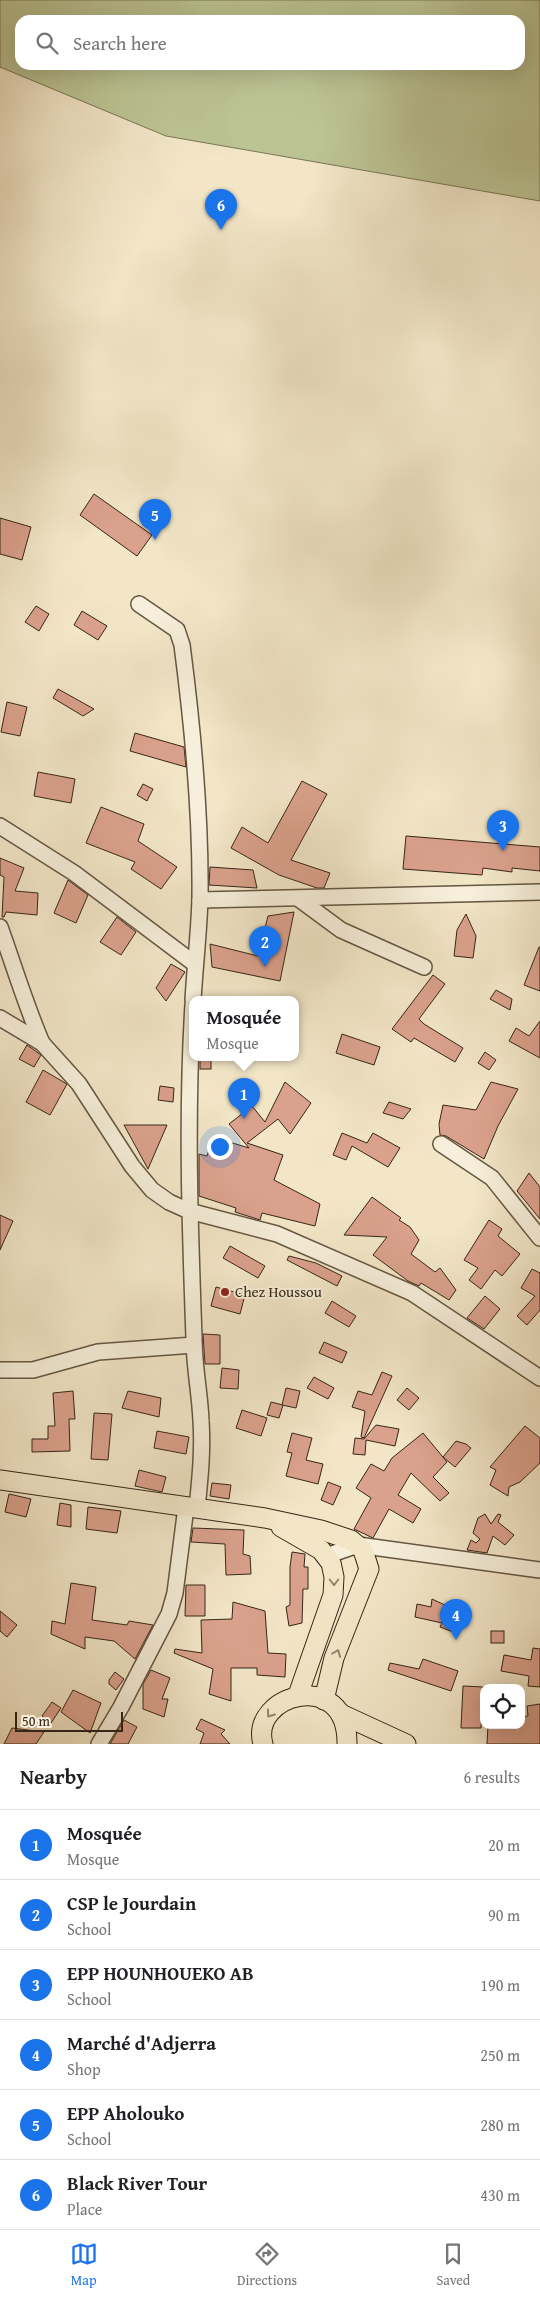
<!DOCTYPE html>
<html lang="en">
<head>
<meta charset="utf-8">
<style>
  body { margin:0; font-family:"Gentium Book Plus",serif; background:#f6f6f6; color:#202124 }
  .controls { position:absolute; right:15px; bottom:15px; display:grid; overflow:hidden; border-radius:10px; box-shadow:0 5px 20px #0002 }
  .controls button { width:45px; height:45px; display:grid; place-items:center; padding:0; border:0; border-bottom:1px solid #e0e0e0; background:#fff; color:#202124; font:25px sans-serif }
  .scale { position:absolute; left:15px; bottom:12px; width:108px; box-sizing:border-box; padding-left:5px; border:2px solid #372616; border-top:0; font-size:14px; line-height:18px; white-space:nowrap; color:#372616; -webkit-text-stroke:4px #f7efdb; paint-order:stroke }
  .you { position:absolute; left:219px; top:1146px; width:18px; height:18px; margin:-12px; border:4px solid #fff; border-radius:50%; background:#1a73e8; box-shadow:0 0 0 8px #1a73e833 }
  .badge { display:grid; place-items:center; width:32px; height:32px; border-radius:50%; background:#1a73e8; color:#fff; font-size:16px; font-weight:700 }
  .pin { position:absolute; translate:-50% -41px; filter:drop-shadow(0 1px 2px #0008) }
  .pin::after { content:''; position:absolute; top:26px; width:18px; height:15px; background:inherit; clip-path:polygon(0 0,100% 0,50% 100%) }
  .popup { position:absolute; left:189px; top:996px; width:110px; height:65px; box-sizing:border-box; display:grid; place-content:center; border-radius:10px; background:#fff; filter:drop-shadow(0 1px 4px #0005); font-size:16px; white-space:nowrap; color:#757577 }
  .popup b { font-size:19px; color:#202124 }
  .popup::after { content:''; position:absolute; left:50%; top:100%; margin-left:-10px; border:10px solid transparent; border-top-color:#fff }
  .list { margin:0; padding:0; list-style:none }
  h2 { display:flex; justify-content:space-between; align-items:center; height:65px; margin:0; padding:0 20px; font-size:21px }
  h2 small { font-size:16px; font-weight:400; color:#757577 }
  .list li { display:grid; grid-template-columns:32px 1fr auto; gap:15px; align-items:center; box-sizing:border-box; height:70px; padding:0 20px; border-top:1px solid #e0e0e0 }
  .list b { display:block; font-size:19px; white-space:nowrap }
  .list p { margin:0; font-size:16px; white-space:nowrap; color:#757577 }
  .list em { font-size:16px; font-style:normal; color:#757577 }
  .icon { flex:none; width:28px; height:28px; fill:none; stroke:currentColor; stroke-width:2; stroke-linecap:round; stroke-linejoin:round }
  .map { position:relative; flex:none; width:540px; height:1744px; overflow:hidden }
  .search { position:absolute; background:#fff; box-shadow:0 5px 20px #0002; left:15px; right:15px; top:15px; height:55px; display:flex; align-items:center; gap:12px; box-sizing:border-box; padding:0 18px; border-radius:15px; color:#757577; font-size:19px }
  .sheet { height:485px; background:#fff }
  nav { display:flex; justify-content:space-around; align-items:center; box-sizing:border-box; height:70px; border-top:1px solid #e0e0e0; background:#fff; font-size:14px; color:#757577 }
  nav a { display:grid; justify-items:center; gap:2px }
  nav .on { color:#1a73e8 }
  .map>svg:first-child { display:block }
  .green { fill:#bcc494; stroke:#7a7555; fill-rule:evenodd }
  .building { fill:#daa18c; stroke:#372616 }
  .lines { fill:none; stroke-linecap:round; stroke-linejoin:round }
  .minor-casing { stroke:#665642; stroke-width:18 }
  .major-casing { stroke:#372616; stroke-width:21 }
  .minor { stroke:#f7efdb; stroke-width:15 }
  .major { stroke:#f2e6c7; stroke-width:19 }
  .oneway { stroke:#94866e }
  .poi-dot { fill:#8f2418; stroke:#f7efdb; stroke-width:2 }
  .labels { text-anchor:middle; stroke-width:4; stroke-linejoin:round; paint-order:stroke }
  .poi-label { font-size:15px; fill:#372616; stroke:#f7efdb; text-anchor:start }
</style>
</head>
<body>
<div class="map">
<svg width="540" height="1744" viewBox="0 0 540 1744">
  <rect width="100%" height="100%" fill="#f2e6c7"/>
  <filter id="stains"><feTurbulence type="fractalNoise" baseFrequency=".004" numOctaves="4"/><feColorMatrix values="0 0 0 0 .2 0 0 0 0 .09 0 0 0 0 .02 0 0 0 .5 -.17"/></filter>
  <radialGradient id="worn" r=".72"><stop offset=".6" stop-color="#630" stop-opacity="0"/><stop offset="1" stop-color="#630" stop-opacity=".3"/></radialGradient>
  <!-- green -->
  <path class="green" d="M0 0H540V201L166 136 0 67ZM20 20H520V65H20Z"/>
  <!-- building -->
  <g class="building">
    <path d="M94 494 152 535 137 556 80 515Z"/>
    <path d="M0 518 31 527 22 560 0 554Z"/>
    <path d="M36 606 49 614 39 631 25 622Z"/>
    <path d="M82 611 107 626 98 640 74 625Z"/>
    <path d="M58 689 94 709 83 716 53 698Z"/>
    <path d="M7 702 27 707 20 736 1 732Z"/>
    <path d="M135 733 184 747 186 767 130 751Z"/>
    <path d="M38 772 75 779 71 803 34 796Z"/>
    <path d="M302 781 327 794 291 860 330 873 324 888H317L279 875 231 848 242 827 268 843Z"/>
    <path d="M143 784 153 789 147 801 137 795Z"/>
    <path d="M101 807 144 824 138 841 177 867 161 889 131 869 135 862 86 843Z"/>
    <path d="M406 836 540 847V871L512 868V872L483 868 482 875 403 869Z"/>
    <path d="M0 858 24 868 15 891 38 893 37 915 6 912 4 917H2L4 877 0 875Z"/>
    <path d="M210 867 253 870 257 888 209 885Z"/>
    <path d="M68 880 88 895 76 923 54 913Z"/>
    <path d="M294 912 280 981 212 967 210 944 258 956 268 916Z"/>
    <path d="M466 914 476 936 473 958 454 956 457 930Z"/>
    <path d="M117 917 136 932 121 955 100 942Z"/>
    <path d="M539 947H540V991L524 985Z"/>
    <path d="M171 964 185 972 166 1001 156 988Z"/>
    <path d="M433 975 445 984 419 1019 424 1024 463 1048 455 1062 414 1038 411 1042 392 1029Z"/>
    <path d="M496 990 512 999 510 1010 490 999Z"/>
    <path d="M540 1021V1058L509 1041 516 1028 529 1036Z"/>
    <path d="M342 1034 380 1047 374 1065 336 1053Z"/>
    <path d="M27 1045 41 1055 34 1067 19 1059Z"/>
    <path d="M485 1052 496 1060 489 1070 478 1063Z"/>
    <rect x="200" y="1058" width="11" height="11"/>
    <path d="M43 1070 67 1084 50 1115 26 1102Z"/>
    <path d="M285 1082 311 1103 290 1134 278 1119 247 1143 283 1155 274 1180 320 1204 315 1226 262 1213 260 1220 235 1212 236 1208 199 1196V1154L207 1156 213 1137 249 1148 229 1124 252 1106 265 1122Z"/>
    <path d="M491 1082 518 1089 498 1126 484 1159 446 1136 440 1135 439 1124 443 1105 476 1110Z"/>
    <path d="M160 1086 174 1088 173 1102 158 1100Z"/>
    <path d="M389 1102 411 1109 403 1119 383 1113Z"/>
    <path d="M124 1125H167L148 1169Z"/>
    <path d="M342 1133 367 1143 373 1133 400 1148 388 1167 352 1146 346 1160 333 1155Z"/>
    <path d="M529 1173 540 1187V1219L517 1191Z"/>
    <path d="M372 1197 401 1218 399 1220 410 1227 419 1240 411 1254 435 1272 440 1268 456 1290 449 1300 421 1283 419 1286 408 1281 373 1255 387 1237 344 1235Z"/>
    <path d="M0 1215 13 1221 0 1250Z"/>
    <path d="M489 1220 502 1229 498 1236 520 1254 502 1276 495 1270 481 1289 469 1280 478 1268 464 1260Z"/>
    <path d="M230 1246 265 1266 258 1278 223 1258Z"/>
    <path d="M289 1256 316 1263 342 1276 337 1286 287 1260Z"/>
    <path d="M532 1269 540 1273V1310L527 1325 517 1316 535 1296 521 1288Z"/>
    <path d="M216 1287 245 1295 240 1314 211 1306Z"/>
    <path d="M485 1296 500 1309 484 1329 467 1318Z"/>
    <path d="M332 1301 356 1316 349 1327 325 1313Z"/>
    <path d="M203 1334 220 1335V1364H205Z"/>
    <path d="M324 1342 347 1352 342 1363 319 1353Z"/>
    <path d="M222 1368 239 1370 238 1389 220 1388Z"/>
    <path d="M382 1372 392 1376 364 1438 361 1437 365 1411 352 1407 358 1391 372 1395Z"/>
    <path d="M314 1377 334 1388 328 1399 307 1388Z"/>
    <path d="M286 1388 300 1391 296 1408 282 1405Z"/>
    <path d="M407 1388 419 1398 409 1410 397 1400Z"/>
    <path d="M73 1391 75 1419H69L70 1451 32 1452V1439H48V1426H55L53 1393Z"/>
    <path d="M128 1391 161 1398 159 1417 122 1408Z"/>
    <path d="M271 1402 283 1405 279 1418 267 1415Z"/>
    <path d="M242 1410 267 1418 261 1436 236 1428Z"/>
    <path d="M94 1413 112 1414 108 1460 91 1459Z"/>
    <path d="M376 1425 399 1429 395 1446 366 1440 365 1455 353 1454 355 1438 364 1439Z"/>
    <path d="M525 1426 540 1438V1463L520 1482 509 1487 508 1496 490 1485 496 1470 490 1467Z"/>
    <path d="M157 1431 189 1437 186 1454 154 1448Z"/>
    <path d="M292 1433 312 1438 306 1460 323 1464 318 1484 286 1476 292 1453 287 1452Z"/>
    <path d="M423 1433 447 1462 433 1477 449 1493 440 1501 411 1473 398 1495 421 1509 413 1523 389 1509 373 1538 354 1529 371 1498 356 1488 371 1464 384 1471 392 1458Z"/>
    <path d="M456 1441 466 1444 471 1448 455 1467 443 1457Z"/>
    <path d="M139 1470 166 1477 162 1492 135 1486Z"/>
    <path d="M328 1482 341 1487 333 1505 321 1500Z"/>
    <path d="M212 1483 231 1485 229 1499 210 1496Z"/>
    <path d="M9 1494 31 1499 26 1517 5 1512Z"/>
    <path d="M60 1503 71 1505V1527L57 1525Z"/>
    <path d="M88 1507 121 1511 117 1533 86 1529Z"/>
    <path d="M485 1514 491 1524 498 1514 501 1515 498 1522 514 1535 505 1545 493 1536 487 1553 467 1550 471 1540 476 1543 480 1539 473 1533 478 1518Z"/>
    <path d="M193 1528 244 1530 243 1554 250 1556 251 1574 226 1575 225 1544 191 1542Z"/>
    <path d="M292 1552 305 1554 304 1567H308V1589H303L302 1623 289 1626 286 1607 290 1605V1567Z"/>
    <path d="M71 1583 96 1587 92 1620 127 1625 129 1621 153 1625 135 1659 114 1641 85 1637V1649L51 1634 52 1621 65 1624Z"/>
    <path d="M186 1585H205V1616H185Z"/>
    <path d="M432 1599 464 1614 456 1633 440 1627 442 1623 415 1617 417 1604 431 1607Z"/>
    <path d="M233 1602 265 1611 268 1653 286 1654 285 1677 257 1675V1668H231V1701L209 1694 213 1669 174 1653 175 1649 202 1653 201 1620 232 1619Z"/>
    <path d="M0 1611 17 1625 7 1637 0 1631Z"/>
    <rect x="491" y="1631" width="13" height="12"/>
    <path d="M533 1648 540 1649V1687L528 1686 529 1676 501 1671 504 1655 531 1660Z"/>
    <path d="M423 1659 458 1671 451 1691 388 1670 390 1663 419 1669Z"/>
    <path d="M151 1670 170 1678 162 1699H168L164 1717 143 1709V1684Z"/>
    <path d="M115 1672 124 1679 116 1690 109 1684V1680Z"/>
    <path d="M463 1686 483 1687 481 1728H461Z"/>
    <path d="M73 1690 101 1703 90 1733 61 1712Z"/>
    <path d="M52 1702 61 1708 51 1723 42 1716Z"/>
    <path d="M540 1704V1744H487L488 1725H521V1717L528 1716 527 1706Z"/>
    <path d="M201 1719 225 1730 221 1734 230 1744H200L204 1733 196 1729Z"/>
    <path d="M124 1720 137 1727 128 1744H110Z"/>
    <path d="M12 1728 44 1732 36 1744H4Z"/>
  </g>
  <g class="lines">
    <defs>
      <g id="minor">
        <path d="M139 604 177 630 182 645C193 729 201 813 200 898 199 932 195 966 193 1000"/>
        <path d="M0 826 74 873 195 964"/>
        <path d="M299 899 341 930 424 967"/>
        <path d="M200 900 540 892"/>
        <path d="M0 927C14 966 26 1006 42 1043"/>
        <path d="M193 1005C186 1116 190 1227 194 1338 194 1366 200 1394 201 1421 203 1451 200 1479 197 1508"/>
        <path d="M0 1018 42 1043 79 1084 132 1166 152 1190 169 1202 189 1211 277 1234 412 1293 540 1378"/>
        <path d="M441 1144 492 1178 540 1238"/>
        <path d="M0 1370H33L98 1352 194 1345"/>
        <path d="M326 1556 358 1545 540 1570"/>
        <path d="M99 1744 121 1707 169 1614 175 1593 186 1507"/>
      </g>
      <g id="major">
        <path d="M0 1480 265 1518 321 1530 351 1540 363 1550 369 1569 334 1658 324 1700"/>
        <path d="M281 1527 321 1550 331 1563 334 1577 333 1595 298 1695"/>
        <path d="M341 1714 406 1744"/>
        <path d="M263 1744C249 1694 348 1667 347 1744"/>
      </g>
    </defs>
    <!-- minor casing -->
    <use href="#minor" class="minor-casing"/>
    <!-- major casing -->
    <use href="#major" class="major-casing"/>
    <!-- minor -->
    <use href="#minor" class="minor"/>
    <!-- major -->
    <use href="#major" class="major"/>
  </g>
  <!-- one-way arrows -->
  <defs><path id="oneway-chevron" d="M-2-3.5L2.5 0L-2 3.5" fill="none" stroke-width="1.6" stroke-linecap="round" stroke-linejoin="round" transform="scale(1.25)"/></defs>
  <g class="oneway">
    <use href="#oneway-chevron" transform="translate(334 1582) rotate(90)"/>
    <use href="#oneway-chevron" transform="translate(337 1653) rotate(-69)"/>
    <use href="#oneway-chevron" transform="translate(270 1714) rotate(126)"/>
  </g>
  <!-- markers -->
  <circle class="poi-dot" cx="225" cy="1292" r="5"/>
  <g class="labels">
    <!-- poi labels -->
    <g class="poi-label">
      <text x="235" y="1297">Chez Houssou</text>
    </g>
  </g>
  <rect width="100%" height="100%" filter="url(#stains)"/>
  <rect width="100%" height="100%" fill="url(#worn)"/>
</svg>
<div class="controls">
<button><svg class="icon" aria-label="locate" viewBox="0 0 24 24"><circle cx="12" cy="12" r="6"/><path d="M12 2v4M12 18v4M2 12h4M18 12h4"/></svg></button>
</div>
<div class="scale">50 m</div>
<div class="you"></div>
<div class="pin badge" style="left:244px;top:1119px">1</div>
<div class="popup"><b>Mosquée</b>Mosque</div>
<div class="pin badge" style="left:265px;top:967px">2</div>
<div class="pin badge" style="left:503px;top:851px">3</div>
<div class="pin badge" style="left:456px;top:1640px">4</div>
<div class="pin badge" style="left:155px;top:540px">5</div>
<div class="pin badge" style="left:221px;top:230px">6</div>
<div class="search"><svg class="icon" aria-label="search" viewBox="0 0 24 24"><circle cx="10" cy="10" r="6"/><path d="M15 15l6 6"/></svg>Search here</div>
</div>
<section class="sheet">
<h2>Nearby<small>6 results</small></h2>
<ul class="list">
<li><span class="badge">1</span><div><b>Mosquée</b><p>Mosque</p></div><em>20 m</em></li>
<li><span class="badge">2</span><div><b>CSP le Jourdain</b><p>School</p></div><em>90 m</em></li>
<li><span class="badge">3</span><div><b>EPP HOUNHOUEKO AB</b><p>School</p></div><em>190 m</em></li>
<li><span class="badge">4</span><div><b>Marché d'Adjerra</b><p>Shop</p></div><em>250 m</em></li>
<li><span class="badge">5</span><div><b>EPP Aholouko</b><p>School</p></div><em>280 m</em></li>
<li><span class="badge">6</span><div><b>Black River Tour</b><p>Place</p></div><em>430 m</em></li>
</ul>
</section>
<nav>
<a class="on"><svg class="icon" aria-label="map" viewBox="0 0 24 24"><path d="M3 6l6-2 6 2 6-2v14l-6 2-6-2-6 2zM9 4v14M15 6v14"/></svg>Map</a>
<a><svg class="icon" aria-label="directions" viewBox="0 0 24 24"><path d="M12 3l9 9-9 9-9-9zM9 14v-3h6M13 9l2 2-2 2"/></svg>Directions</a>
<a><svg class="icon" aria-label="saved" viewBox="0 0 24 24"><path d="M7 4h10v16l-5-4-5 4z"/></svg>Saved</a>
</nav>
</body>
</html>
